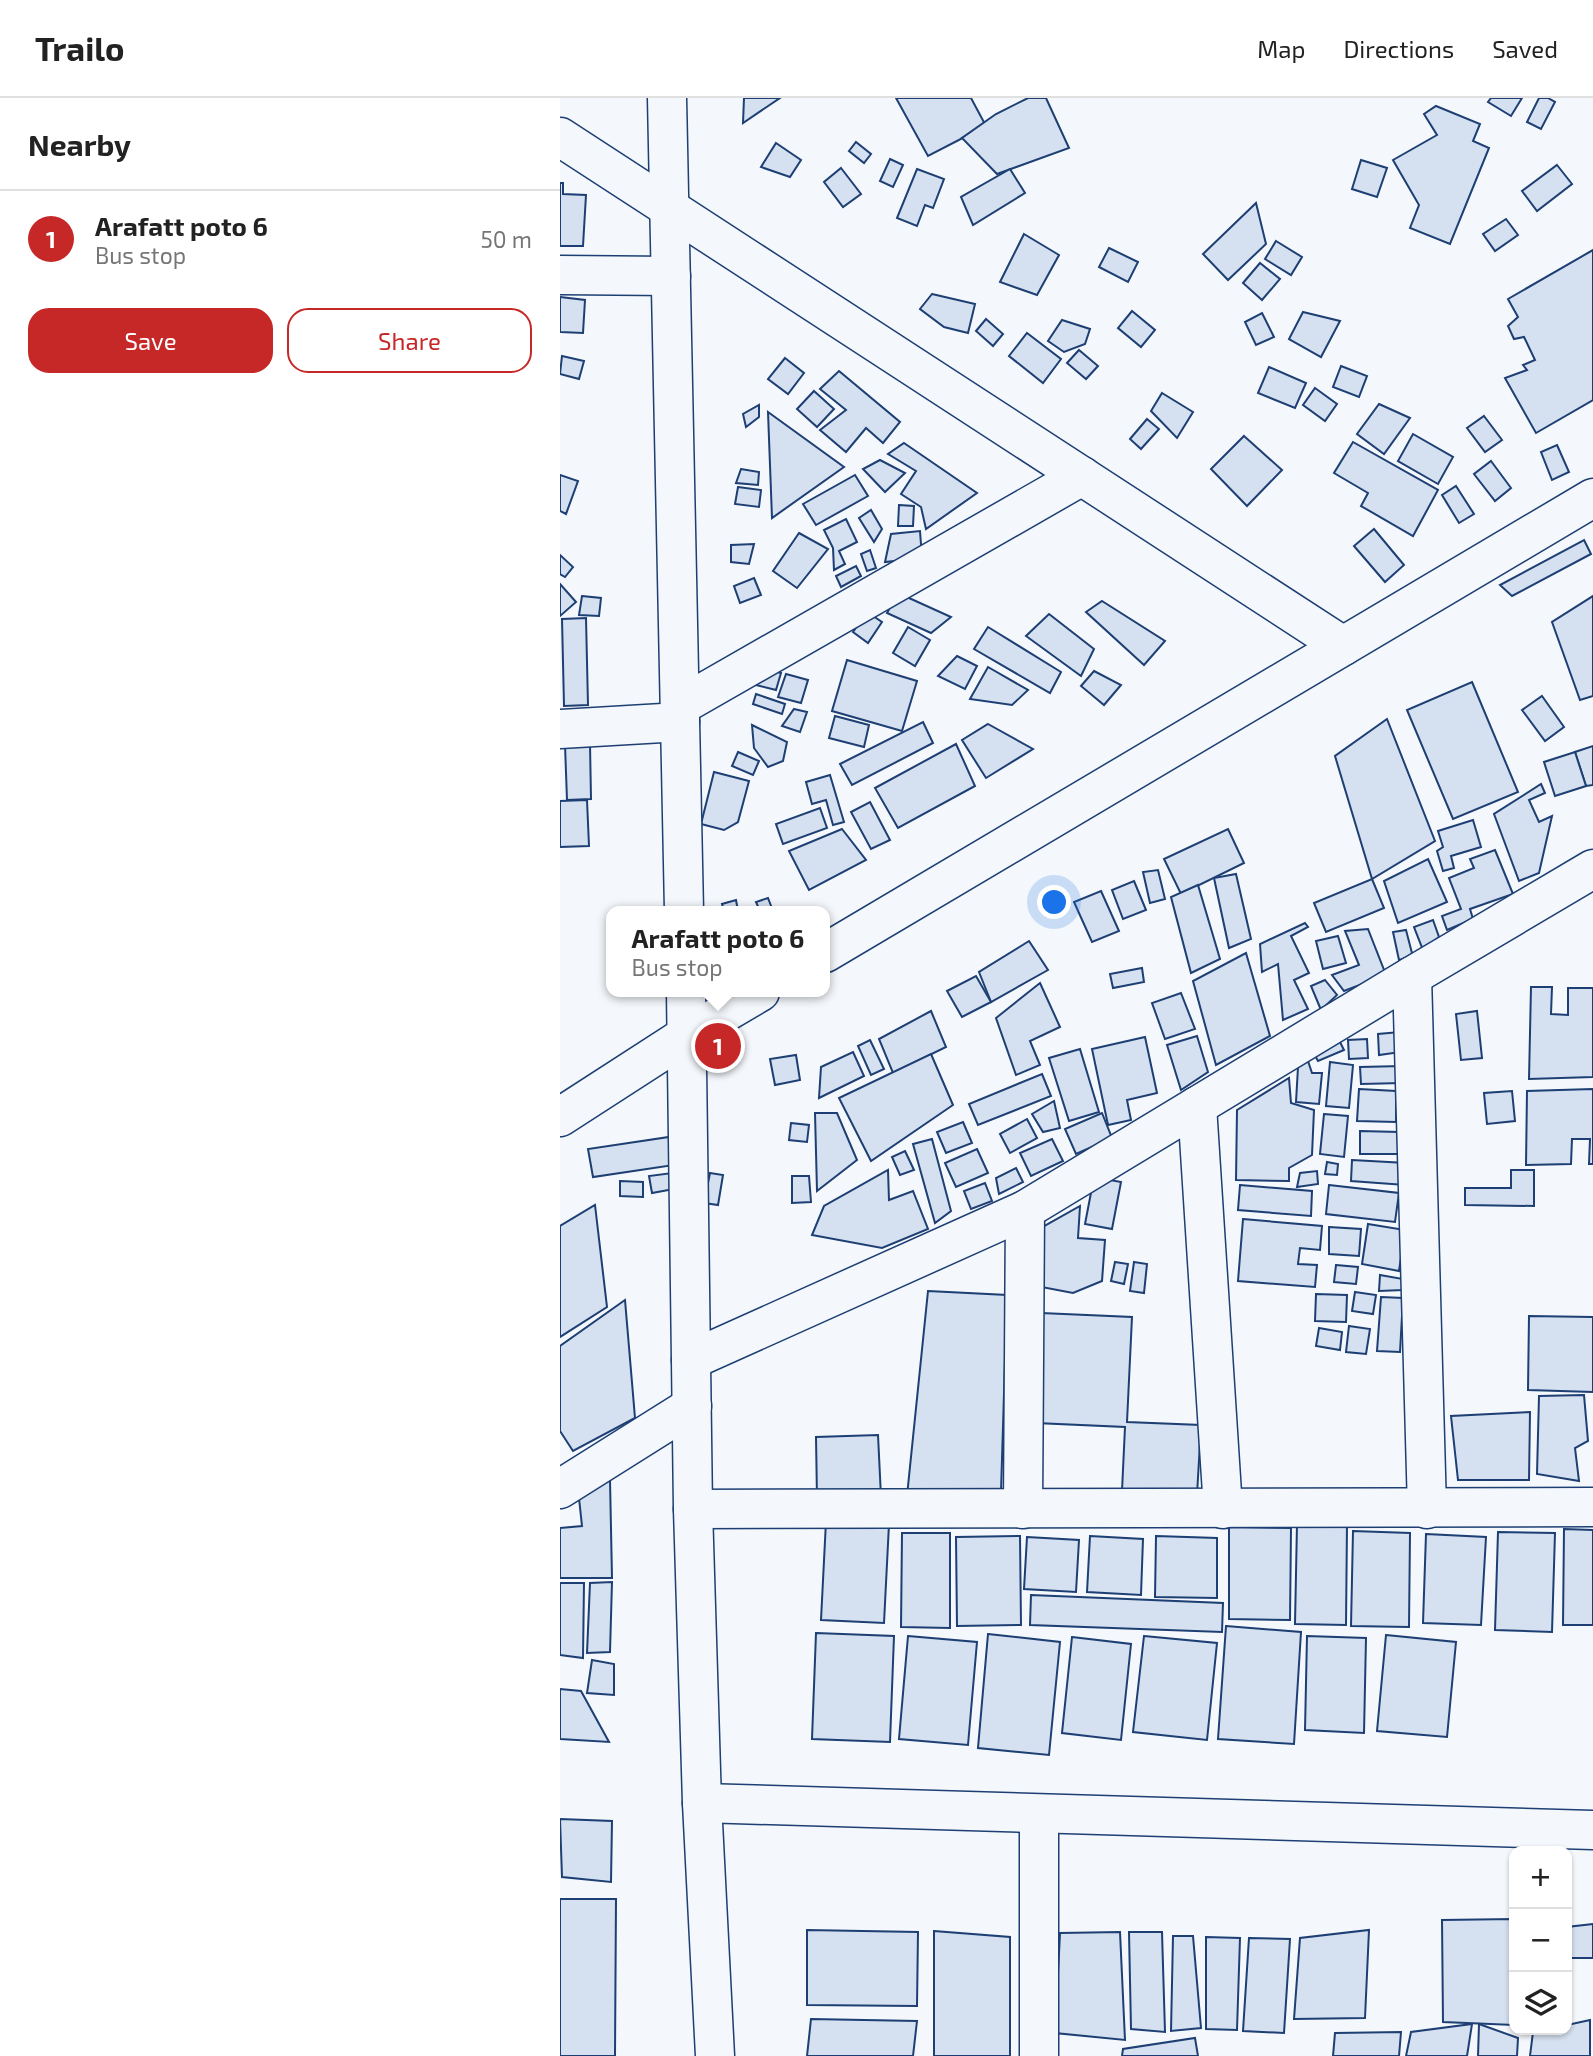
<!DOCTYPE html>
<html lang="en">
<head>
<meta charset="utf-8">
<style>
  body { margin:0; font-family:"Exo 2",sans-serif; background:#f6f6f6; color:#222 }
  .controls { position:absolute; right:21px; bottom:21px; display:grid; overflow:hidden; border-radius:14px; box-shadow:0 2px 5px #0004 }
  .controls button { width:63px; height:63px; display:grid; place-items:center; padding:0; border:0; border-bottom:2px solid #e0e0e0; background:#fff; color:#222; font:35px sans-serif }
  .you { position:absolute; left:495px; top:805px; width:24px; height:24px; margin:-18px; border:5px solid #fff; border-radius:50%; background:#1a73e8; box-shadow:0 0 0 10px #1a73e833 }
  .badge { display:grid; place-items:center; width:46px; height:46px; border-radius:50%; background:#c62828; color:#fff; font-size:23px; font-weight:700 }
  .pin { position:absolute; translate:-50% -50%; border:4px solid #fff; box-shadow:0 2px 7px #0006 }
  .popup { position:absolute; left:46px; top:808px; width:224px; height:91px; box-sizing:border-box; display:grid; place-content:center; border-radius:14px; background:#fff; filter:drop-shadow(0 2px 5px #0005); font-size:23px; white-space:nowrap; color:#767676 }
  .popup b { font-size:26px; color:#222 }
  .popup::after { content:''; position:absolute; left:50%; top:100%; margin-left:-14px; border:14px solid transparent; border-top-color:#fff }
  .list { margin:0; padding:0; list-style:none }
  h2 { display:flex; justify-content:space-between; align-items:center; height:91px; margin:0; padding:0 28px; font-size:30px }
  h2 small { font-size:23px; font-weight:400; color:#767676 }
  .list li { display:grid; grid-template-columns:46px 1fr auto; gap:21px; align-items:center; box-sizing:border-box; height:98px; padding:0 28px; border-top:2px solid #e0e0e0 }
  .list b { display:block; font-size:26px; white-space:nowrap }
  .list p { margin:0; font-size:23px; white-space:nowrap; color:#767676 }
  .list em { font-size:23px; font-style:normal; color:#767676 }
  .actions { display:flex; gap:14px; padding:21px 28px }
  .actions a { flex:1; padding:16px 0; border:2px solid #c62828; border-radius:21px; text-align:center; font-size:24px; color:#c62828 }
  .actions .main { background:#c62828; color:#fff }
  .icon { flex:none; width:38px; height:38px; fill:none; stroke:currentColor; stroke-width:2; stroke-linecap:round; stroke-linejoin:round }
  .map { position:relative; flex:none; width:1033px; height:1958px; overflow:hidden }
  header { display:flex; align-items:center; gap:42px; box-sizing:border-box; height:98px; padding:0 35px; background:#fff; border-bottom:2px solid #e0e0e0 }
  header strong { font-size:33px }
  nav { display:flex; gap:38px; margin-inline-start:auto; font-size:24px }
  main { display:flex }
  aside { flex:1; background:#fff }
  .map>svg:first-child { display:block }
  .building { fill:#d5e0f0; stroke:#1d3f73; stroke-width:2 }
  .lines { fill:none; stroke-linecap:round; stroke-linejoin:round }
  .street-casing { stroke:#1d3f73; stroke-width:41 }
  .secondary-casing { stroke:#1d3f73; stroke-width:41 }
  .street { stroke:#f4f7fb; stroke-width:38 }
  .secondary { stroke:#f4f7fb; stroke-width:38 }
</style>
</head>
<body>
<header>
<strong>Trailo</strong>
<nav><a>Map</a><a>Directions</a><a>Saved</a></nav>
</header>
<main>
<aside>
<h2>Nearby<small></small></h2>
<ul class="list">
<li><span class="badge">1</span><div><b>Arafatt poto 6</b><p>Bus stop</p></div><em>50 m</em></li>
</ul>
<div class="actions"><a class="main">Save</a><a>Share</a></div>
</aside>
<div class="map">
<svg width="1033" height="1958" viewBox="0 0 1033 1958">
  <rect width="100%" height="100%" fill="#f4f7fb"/>
  <!-- building -->
  <g class="building">
    <path d="M184 0H220L183 25Z"/>
    <path d="M336 0H411L426 28 368 58Z"/>
    <path d="M468 0H486L509 50 437 76 402 40 436 16Z"/>
    <path d="M931 0H962L951 18 928 4Z"/>
    <path d="M979 0H988L995 4 981 31 967 24Z"/>
    <path d="M876 8 920 26 913 43 929 50 890 146 850 130 859 107 833 62 877 37 864 16Z"/>
    <path d="M296 44 311 56 304 65 289 53Z"/>
    <path d="M216 45 241 62 230 79 201 69Z"/>
    <path d="M330 61 343 67 333 89 320 83Z"/>
    <path d="M801 62 827 70 817 99 792 91Z"/>
    <path d="M997 67 1012 86 977 113 962 93Z"/>
    <path d="M281 70 301 96 283 109 264 84Z"/>
    <path d="M357 71 384 81 373 110 365 107 357 128 337 120Z"/>
    <path d="M450 71 465 95 413 127 401 99Z"/>
    <path d="M0 85H3V96L26 97 23 148H0Z"/>
    <path d="M696 105 706 146 668 182 643 156Z"/>
    <path d="M946 121 958 137 935 153 923 136Z"/>
    <path d="M464 136 499 157 477 197 440 184Z"/>
    <path d="M716 143 742 159 731 177 705 161Z"/>
    <path d="M549 150 578 164 568 184 539 169Z"/>
    <path d="M1033 152V302L976 335 945 280 967 272 963 267 975 262 964 239 954 241 948 228 958 219 948 201Z"/>
    <path d="M700 165 720 181 702 202 683 185Z"/>
    <path d="M372 196 415 206 408 235 384 229 360 211Z"/>
    <path d="M0 199 25 202 23 235 0 234Z"/>
    <path d="M572 213 595 232 581 249 558 230Z"/>
    <path d="M743 214 780 223 761 259 729 241Z"/>
    <path d="M702 215 714 239 696 247 685 224Z"/>
    <path d="M426 221 443 236 433 248 416 233Z"/>
    <path d="M502 222 530 231 525 246 504 254 488 243Z"/>
    <path d="M467 235 501 261 483 285 449 258Z"/>
    <path d="M519 252 538 268 526 281 507 265Z"/>
    <path d="M2 258 24 263 19 281 0 276Z"/>
    <path d="M225 260 244 275 228 296 208 281Z"/>
    <path d="M781 268 807 278 799 299 773 289Z"/>
    <path d="M709 269 746 285 735 310 698 295Z"/>
    <path d="M279 273 340 324 323 345 306 330 286 354 260 332 286 312 260 291Z"/>
    <path d="M755 290 777 306 765 323 743 307Z"/>
    <path d="M254 293 274 311 257 329 237 311Z"/>
    <path d="M602 295 633 314 617 340 591 313Z"/>
    <path d="M819 306 850 320 824 356 797 336Z"/>
    <path d="M199 307V319L186 329 183 316Z"/>
    <path d="M208 314 284 369 212 420Z"/>
    <path d="M924 318 942 342 925 354 907 330Z"/>
    <path d="M587 321 599 331 581 351 570 341Z"/>
    <path d="M853 336 893 359 878 386 838 363Z"/>
    <path d="M684 338 722 372 687 408 651 371Z"/>
    <path d="M793 344 878 392 853 438 801 408 808 395 774 375Z"/>
    <path d="M344 345 417 395 366 431 361 409 341 396 356 373 328 356Z"/>
    <path d="M997 347 1009 374 992 382 981 354Z"/>
    <path d="M320 362 345 375 325 394 303 371Z"/>
    <path d="M931 363 951 390 935 403 914 376Z"/>
    <path d="M181 371 199 374 198 387 176 385Z"/>
    <path d="M0 377 18 383 6 416 0 413Z"/>
    <path d="M295 377 308 398 256 427 243 406Z"/>
    <path d="M896 388 914 416 899 425 882 397Z"/>
    <path d="M178 389 201 392 199 409 175 406Z"/>
    <path d="M339 407 354 408 353 428H338Z"/>
    <path d="M311 412 322 431 314 444 299 420Z"/>
    <path d="M286 421 297 444 279 453 285 466 274 472 273 450 264 432Z"/>
    <path d="M814 431 844 467 825 484 794 448Z"/>
    <path d="M360 433 362 460 325 464 331 436Z"/>
    <path d="M239 435 268 451 237 490 213 473Z"/>
    <path d="M1024 442 1031 456 952 498 940 487Z"/>
    <path d="M194 446 189 466 171 464V447Z"/>
    <path d="M310 452 316 470 307 473 301 456Z"/>
    <path d="M0 457 13 469 5 479 0 476Z"/>
    <path d="M296 468 301 478 281 489 276 478Z"/>
    <path d="M194 480 201 497 180 505 174 488Z"/>
    <path d="M0 486 16 504 0 518Z"/>
    <path d="M338 495 391 519 371 535 327 515Z"/>
    <path d="M22 498 41 500 39 518 19 517Z"/>
    <path d="M1033 498V598L1020 602 992 524Z"/>
    <path d="M542 503 605 543 584 567 526 514Z"/>
    <path d="M307 514 322 524 308 545 293 534Z"/>
    <path d="M489 516 534 551 521 578 466 538Z"/>
    <path d="M26 520 28 607 4 608 2 521Z"/>
    <path d="M348 529 370 542 355 568 333 555Z"/>
    <path d="M428 529 501 574 490 595 414 551Z"/>
    <path d="M397 558 417 568 405 591 378 578Z"/>
    <path d="M287 562 357 583 342 633 272 613Z"/>
    <path d="M202 569 221 575 216 592 196 587Z"/>
    <path d="M428 569 468 592 452 607 410 601Z"/>
    <path d="M534 573 561 587 544 607 521 588Z"/>
    <path d="M226 576 248 582 241 605 218 599Z"/>
    <path d="M912 584 958 694 893 721 847 612Z"/>
    <path d="M196 596 225 606 222 616 193 606Z"/>
    <path d="M982 598 1004 629 985 643 962 612Z"/>
    <path d="M234 611 247 614 240 634 222 628Z"/>
    <path d="M275 618 309 627 304 649 269 640Z"/>
    <path d="M827 621 875 743 812 781 775 658Z"/>
    <path d="M363 624 373 645 292 687 280 666Z"/>
    <path d="M428 626 473 651 426 680 402 642Z"/>
    <path d="M192 627 227 644 223 663 208 669 194 650Z"/>
    <path d="M30 646 31 701 7 702 5 647Z"/>
    <path d="M396 646 415 688 338 730 315 690Z"/>
    <path d="M1033 648V687L1026 688 1015 654Z"/>
    <path d="M178 654 199 663 193 677 172 668Z"/>
    <path d="M1015 654 1026 688 995 698 984 664Z"/>
    <path d="M154 674 189 683 178 724 164 732 141 726Z"/>
    <path d="M270 677 284 724 273 727 266 702 252 706 246 684Z"/>
    <path d="M981 686 985 695 969 702 979 724 992 718 979 775 959 783 934 716Z"/>
    <path d="M27 702 29 748 0 749V703Z"/>
    <path d="M310 704 330 742 311 751 291 714Z"/>
    <path d="M260 710 267 730 223 746 216 726Z"/>
    <path d="M913 722 921 749 891 758 894 770 883 773 877 753 883 749 878 733Z"/>
    <path d="M282 731 306 762 249 792 229 753Z"/>
    <path d="M668 731 684 765 621 796 604 761Z"/>
    <path d="M935 752 953 796 910 811 913 821 887 832 882 818 901 811 889 780 914 770 910 761Z"/>
    <path d="M868 761 887 804 838 825 824 783Z"/>
    <path d="M598 772 605 801 590 805 583 774Z"/>
    <path d="M676 776 691 841 669 850 654 780Z"/>
    <path d="M812 781 824 810 766 834 754 805Z"/>
    <path d="M574 783 586 812 563 821 552 792Z"/>
    <path d="M638 787 660 861 631 875 611 799Z"/>
    <path d="M541 793 559 833 532 844 514 804Z"/>
    <path d="M208 800 213 813H200L196 804Z"/>
    <path d="M176 802 178 813H164L162 806Z"/>
    <path d="M873 822 879 839 863 852 854 829Z"/>
    <path d="M745 825 748 829 731 838 749 875 734 882 748 911 723 922 718 866 702 874 700 846Z"/>
    <path d="M808 831 826 877 784 893 772 877 799 867 785 833Z"/>
    <path d="M846 832 853 859 839 862 833 834Z"/>
    <path d="M778 838 786 865 763 871 756 843Z"/>
    <path d="M469 843 488 872 431 904 419 874Z"/>
    <path d="M686 855 710 938 656 967 633 883Z"/>
    <path d="M582 870 584 884 553 890 550 876Z"/>
    <path d="M416 878 431 904 402 919 387 893Z"/>
    <path d="M765 882 777 897 761 912 751 888Z"/>
    <path d="M480 885 500 929 470 943 480 967 456 977 436 920Z"/>
    <path d="M971 889H992L991 916 1008 917V890H1033V979L969 981Z"/>
    <path d="M621 895 635 931 605 941 592 905Z"/>
    <path d="M371 913 386 949 333 975 319 941Z"/>
    <path d="M917 913 922 960 901 962 896 916Z"/>
    <path d="M840 934 841 954 819 957 818 936Z"/>
    <path d="M637 938 648 974 621 992 607 947Z"/>
    <path d="M585 939 597 995 567 1002 571 1022 548 1027 532 951Z"/>
    <path d="M807 941 808 960 789 961 788 942Z"/>
    <path d="M310 942 324 971 311 977 298 948Z"/>
    <path d="M779 942 784 952 758 963 753 954Z"/>
    <path d="M520 951 539 1014 509 1023 489 960Z"/>
    <path d="M293 954 304 978 259 1000 261 969Z"/>
    <path d="M371 956 393 1007 311 1063 279 1000Z"/>
    <path d="M236 957 240 982 215 987 210 961Z"/>
    <path d="M748 963 752 975H762L759 1006 736 1004 738 969Z"/>
    <path d="M770 964 793 967 789 1010 766 1008Z"/>
    <path d="M842 968V985L801 986 800 969Z"/>
    <path d="M482 976 491 998 418 1027 409 1006Z"/>
    <path d="M729 980 731 1005 754 1012 752 1057 729 1070V1083L676 1082 677 1012Z"/>
    <path d="M799 991 836 993V1024L797 1023Z"/>
    <path d="M1033 991V1066H1029L1030 1041H1012L1011 1066 966 1067 967 993Z"/>
    <path d="M952 993 955 1023 927 1026 924 995Z"/>
    <path d="M494 1003 500 1030 483 1034 472 1016Z"/>
    <path d="M255 1015H277L297 1062 257 1093Z"/>
    <path d="M542 1015 552 1040 516 1056 505 1031Z"/>
    <path d="M764 1016 788 1018 784 1059 760 1056Z"/>
    <path d="M467 1021 477 1040 450 1055 440 1036Z"/>
    <path d="M403 1024 412 1045 386 1055 377 1034Z"/>
    <path d="M231 1025 249 1027 247 1044 229 1042Z"/>
    <path d="M800 1033 839 1034 838 1056H800Z"/>
    <path d="M109 1039 114 1067 33 1079 28 1051Z"/>
    <path d="M372 1041 391 1113 375 1125 353 1046Z"/>
    <path d="M492 1041 503 1063 471 1078 460 1055Z"/>
    <path d="M417 1051 428 1075 396 1089 385 1065Z"/>
    <path d="M345 1053 354 1072 340 1077 332 1059Z"/>
    <path d="M792 1062 846 1065 845 1087 791 1083Z"/>
    <path d="M767 1064 778 1066 777 1077 765 1076Z"/>
    <path d="M456 1070 463 1084 439 1096 436 1080Z"/>
    <path d="M328 1072 329 1102 353 1093 368 1131 322 1150 252 1137 264 1108Z"/>
    <path d="M951 1072H974V1108L905 1107V1090H951Z"/>
    <path d="M757 1073 758 1086 737 1089 740 1075Z"/>
    <path d="M112 1075 114 1091 92 1095 89 1078Z"/>
    <path d="M150 1075 163 1077 158 1107 144 1105Z"/>
    <path d="M232 1078H249L251 1104 232 1105Z"/>
    <path d="M534 1079 561 1084 552 1131 525 1126Z"/>
    <path d="M60 1083 83 1084V1099L60 1098Z"/>
    <path d="M425 1085 432 1103 411 1111 404 1093Z"/>
    <path d="M680 1087 752 1093 751 1118 678 1112Z"/>
    <path d="M769 1087 839 1095 835 1124 766 1116Z"/>
    <path d="M35 1107 47 1209 0 1239V1128Z"/>
    <path d="M520 1108 518 1140 545 1142 542 1183 513 1195 471 1187 481 1130Z"/>
    <path d="M683 1121 762 1128 760 1152 740 1150 738 1166 757 1167 755 1189 678 1183Z"/>
    <path d="M808 1126 845 1132 839 1173 802 1166Z"/>
    <path d="M769 1129 801 1131 799 1158 769 1156Z"/>
    <path d="M555 1164 568 1166 564 1186 551 1183Z"/>
    <path d="M574 1164 587 1166 584 1195 570 1193Z"/>
    <path d="M776 1167 798 1169 796 1186 774 1184Z"/>
    <path d="M820 1177 843 1181V1192L819 1193Z"/>
    <path d="M368 1193 447 1197 441 1394 347 1398Z"/>
    <path d="M795 1194 816 1197 813 1216 792 1213Z"/>
    <path d="M756 1196 787 1197 786 1224 755 1223Z"/>
    <path d="M821 1199 843 1200 840 1254 817 1253Z"/>
    <path d="M65 1202 75 1320 13 1353 0 1333V1248Z"/>
    <path d="M481 1215 572 1219 567 1324 641 1327 637 1397 562 1393 565 1329 476 1325Z"/>
    <path d="M969 1218 1033 1219V1294L968 1292Z"/>
    <path d="M789 1228 810 1231 806 1256 786 1254Z"/>
    <path d="M759 1230 782 1234 780 1252 756 1248Z"/>
    <path d="M1024 1297 1028 1343 1015 1350 1019 1383 977 1376 979 1298Z"/>
    <path d="M970 1314 969 1382H898L891 1318Z"/>
    <path d="M318 1337 321 1399 257 1401 256 1339Z"/>
    <path d="M50 1382 52 1480H0V1430L22 1428 19 1400Z"/>
    <path d="M266 1423 329 1426 324 1525 261 1522Z"/>
    <path d="M737 1426H787L786 1527 735 1526Z"/>
    <path d="M669 1429 731 1430 730 1522 669 1521Z"/>
    <path d="M1004 1431 1033 1432V1527H1003Z"/>
    <path d="M793 1433 850 1435 849 1529 791 1528Z"/>
    <path d="M938 1434 995 1435 992 1534 935 1532Z"/>
    <path d="M342 1435H390V1530L341 1529Z"/>
    <path d="M866 1436 926 1439 921 1527 863 1525Z"/>
    <path d="M460 1438 461 1527 397 1528 396 1439Z"/>
    <path d="M530 1438 583 1441 581 1497 527 1494Z"/>
    <path d="M596 1438 657 1440V1500L595 1499Z"/>
    <path d="M467 1439 519 1442 516 1494 464 1491Z"/>
    <path d="M52 1484 50 1554 27 1555 30 1485Z"/>
    <path d="M0 1485H24L23 1560 0 1557Z"/>
    <path d="M471 1497 663 1505 662 1534 470 1527Z"/>
    <path d="M666 1528 741 1534 734 1646 658 1641Z"/>
    <path d="M256 1535 334 1538 330 1644 252 1641Z"/>
    <path d="M428 1536 500 1544 489 1657 418 1650Z"/>
    <path d="M826 1537 896 1544 887 1639 817 1633Z"/>
    <path d="M348 1538 417 1544 408 1647 339 1641Z"/>
    <path d="M584 1538 657 1545 647 1642 573 1634Z"/>
    <path d="M747 1538 806 1540 804 1635 745 1632Z"/>
    <path d="M512 1539 571 1546 561 1642 502 1635Z"/>
    <path d="M32 1562 54 1566V1597L27 1595Z"/>
    <path d="M0 1591 21 1593 49 1644 0 1641Z"/>
    <path d="M0 1721 52 1723 51 1784 2 1779Z"/>
    <path d="M0 1801H56L55 1958H0Z"/>
    <path d="M954 1821V1927L883 1924 882 1822Z"/>
    <path d="M1033 1826V1860H1007V1829Z"/>
    <path d="M247 1832 358 1834 357 1908 247 1907Z"/>
    <path d="M809 1832 805 1920 734 1921 740 1840Z"/>
    <path d="M374 1833 450 1839V1958H374Z"/>
    <path d="M560 1834 565 1942 495 1935 500 1835Z"/>
    <path d="M569 1834H602L605 1934 571 1931Z"/>
    <path d="M613 1838H633L641 1930 611 1933Z"/>
    <path d="M646 1839 680 1840 677 1932 646 1931Z"/>
    <path d="M689 1840 730 1841 724 1935 683 1933Z"/>
    <path d="M251 1921 357 1923 353 1958H247Z"/>
    <path d="M1030 1922V1958H970L973 1934 1007 1932V1927Z"/>
    <path d="M912 1926 907 1958H846L851 1934Z"/>
    <path d="M919 1926 958 1940 957 1958H918Z"/>
    <path d="M841 1934 839 1958H773L775 1935Z"/>
    <path d="M635 1940 638 1958H562L563 1951Z"/>
  </g>
  <g class="lines">
    <defs>
      <g id="street">
        <path d="M0 39 783 548"/>
        <path d="M0 177 111 178"/>
        <path d="M120 608 522 378"/>
        <path d="M0 631 120 624"/>
        <path d="M852 878 867 1411"/>
        <path d="M637 1008 663 1411"/>
        <path d="M131 1262 465 1112 852 878 1033 771"/>
        <path d="M0 1391 132 1308"/>
        <path d="M133 1411 1033 1409"/>
        <path d="M463 1411 465 1112"/>
        <path d="M142 1705 1033 1732"/>
        <path d="M479 1717V1958"/>
      </g>
      <g id="secondary">
        <path d="M107 0 124 813"/>
        <path d="M265 855 1033 400"/>
        <path d="M126 894 133 1411 142 1705 155 1958"/>
        <path d="M0 1019 127 937 200 894"/>
      </g>
    </defs>
    <!-- street casing -->
    <use href="#street" class="street-casing"/>
    <!-- secondary casing -->
    <use href="#secondary" class="secondary-casing"/>
    <!-- street -->
    <use href="#street" class="street"/>
    <!-- secondary -->
    <use href="#secondary" class="secondary"/>
  </g>
</svg>
<div class="controls">
<button>+</button>
<button>−</button>
<button><svg class="icon" aria-label="layers" viewBox="0 0 24 24"><path d="M12 4l9 5-9 5-9-5zM3 14l9 5 9-5"/></svg></button>
</div>
<div class="you"></div>
<div class="pin badge" style="left:158px;top:948px">1</div>
<div class="popup"><b>Arafatt poto 6</b>Bus stop</div>
</div>
</main>
</body>
</html>
